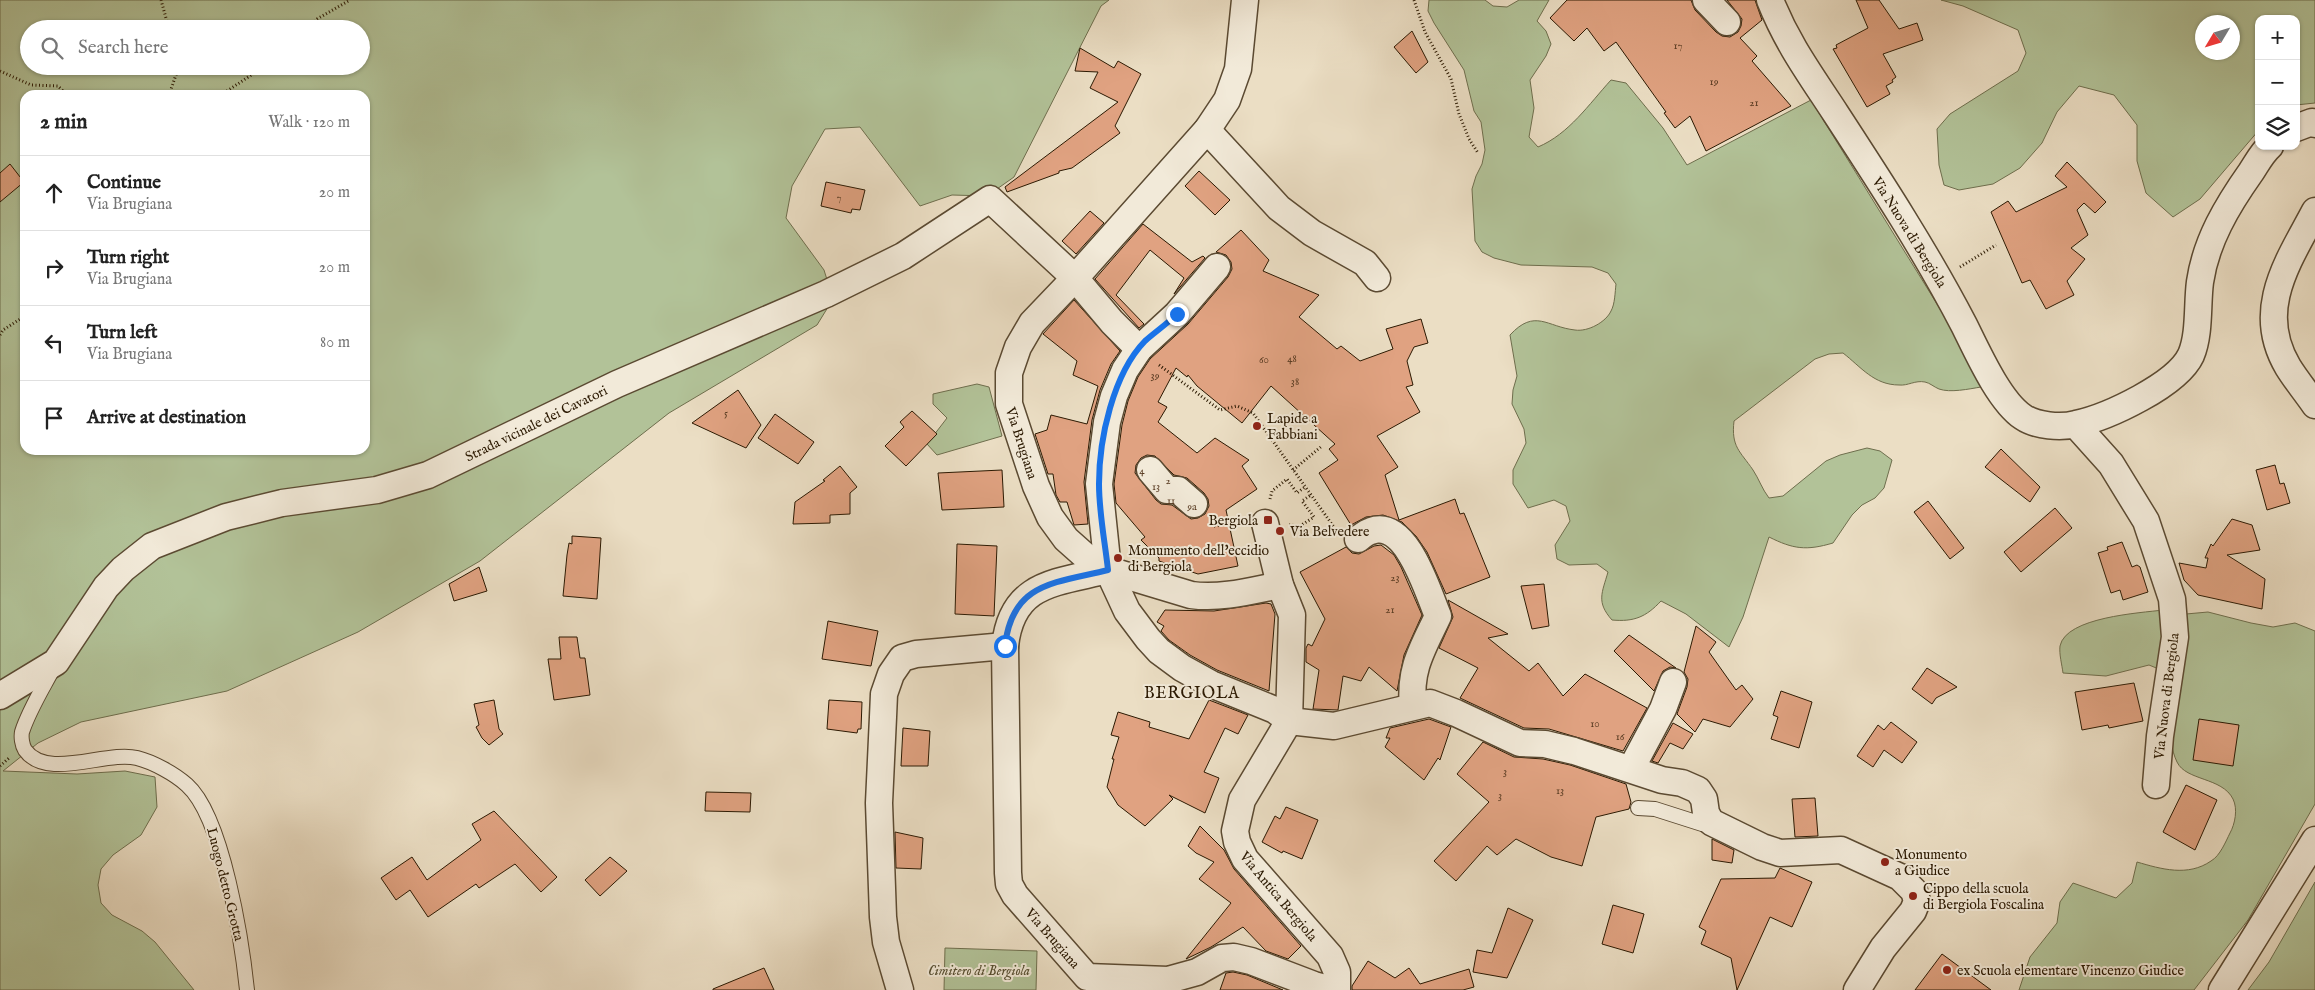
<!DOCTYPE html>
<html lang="en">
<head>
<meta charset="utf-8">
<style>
  body { margin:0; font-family:"IM FELL English",serif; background:#f2f2f2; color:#222 }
  .controls { position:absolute; right:15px; top:15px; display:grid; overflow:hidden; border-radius:10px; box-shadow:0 1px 4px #0004 }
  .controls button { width:45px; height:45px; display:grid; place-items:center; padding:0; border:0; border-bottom:1px solid #e0e0e0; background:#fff; color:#222; font:25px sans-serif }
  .compass { position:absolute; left:2195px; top:15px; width:45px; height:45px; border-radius:50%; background:#fff; box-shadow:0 1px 4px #0004; rotate:232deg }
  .stop { position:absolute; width:15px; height:15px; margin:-11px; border:4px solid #1a73e8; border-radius:50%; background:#fff }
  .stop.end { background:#1a73e8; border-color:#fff; box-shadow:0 1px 5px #0008 }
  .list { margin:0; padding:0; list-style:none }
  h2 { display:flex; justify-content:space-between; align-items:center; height:65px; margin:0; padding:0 20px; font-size:21px }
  h2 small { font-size:16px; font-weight:400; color:#767676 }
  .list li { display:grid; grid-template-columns:32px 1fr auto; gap:15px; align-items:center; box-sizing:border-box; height:75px; padding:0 20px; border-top:1px solid #e0e0e0 }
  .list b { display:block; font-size:19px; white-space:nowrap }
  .list p { margin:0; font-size:16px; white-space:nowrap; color:#767676 }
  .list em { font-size:16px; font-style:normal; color:#767676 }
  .icon { flex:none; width:28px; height:28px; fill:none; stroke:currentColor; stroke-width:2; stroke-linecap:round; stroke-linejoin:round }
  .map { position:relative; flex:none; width:2315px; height:990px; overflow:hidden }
  .search { position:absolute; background:#fff; box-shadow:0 1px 4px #0004; left:20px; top:20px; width:350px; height:55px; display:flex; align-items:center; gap:12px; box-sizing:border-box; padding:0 18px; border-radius:28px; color:#767676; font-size:19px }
  .panel { position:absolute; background:#fff; box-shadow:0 1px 4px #0004; left:20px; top:90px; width:350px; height:365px; border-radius:15px }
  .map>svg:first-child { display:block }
  .green { fill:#b2c298; stroke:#6e6e4d; fill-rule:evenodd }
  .building { fill:#e0a281; stroke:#2b1902; fill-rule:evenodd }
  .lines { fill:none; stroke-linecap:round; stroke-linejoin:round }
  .service-casing { stroke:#5b4a32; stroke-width:16 }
  .minor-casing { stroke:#5b4a32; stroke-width:29 }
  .path { stroke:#2b1902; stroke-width:3; stroke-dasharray:1 2.5; stroke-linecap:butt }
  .service { stroke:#f2ead9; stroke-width:14 }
  .minor { stroke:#f2ead9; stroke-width:26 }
  .route { stroke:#1a73e8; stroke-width:6 }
  .poi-dot { fill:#8f2418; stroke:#f2ead9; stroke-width:2 }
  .labels { text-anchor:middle; stroke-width:4; stroke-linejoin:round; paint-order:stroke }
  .number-label { font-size:11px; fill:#583b22 }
  .street-label { font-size:14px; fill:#2b1902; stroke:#f2ead9 }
  .poi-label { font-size:14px; fill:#2b1902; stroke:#f2ead9; text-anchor:start }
  .park-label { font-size:14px; font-style:italic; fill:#544c2f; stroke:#f2ead9 }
  .quarter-label { font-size:16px; letter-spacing:1px; fill:#2b1902; stroke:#f2ead9 }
</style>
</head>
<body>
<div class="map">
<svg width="2315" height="990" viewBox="0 0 2315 990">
  <rect width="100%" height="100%" fill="#ebdec4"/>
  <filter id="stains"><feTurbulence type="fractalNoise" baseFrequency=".004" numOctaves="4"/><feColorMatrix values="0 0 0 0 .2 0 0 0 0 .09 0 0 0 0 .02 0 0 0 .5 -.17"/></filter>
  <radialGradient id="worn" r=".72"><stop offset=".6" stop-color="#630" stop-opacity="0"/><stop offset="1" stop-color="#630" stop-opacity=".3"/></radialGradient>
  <!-- green -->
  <g class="green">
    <path d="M0 0H1109L1101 6 1014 177 987 196 952 195 920 206 860 127 825 129 792 186 786 218 824 270 833 299 817 325 669 413 480 561 358 632 227 691 81 722 38 743 3 771 77 774 125 771 155 777 157 807 141 835 113 855 101 869 98 885 101 903 112 915 142 931 155 942 194 990H0ZM29 29H361V66H29ZM25 95H365V450H25Z"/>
    <path d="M1429 0H1485L1493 6 1507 7 1519 0H1549L1537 21 1546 31 1551 44 1546 56 1530 80 1534 108 1529 137 1538 147C1569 134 1589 104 1611 80L1626 83 1663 128 1687 165 1811 100 1958 338 1981 387C1969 389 1950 393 1939 389 1934 387 1930 383 1925 382 1915 380 1908 386 1899 385 1874 385 1861 367 1843 353L1829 354 1815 359 1734 421C1731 447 1740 451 1753 470 1759 479 1762 489 1769 498L1783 496 1826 461 1840 455 1867 448 1880 451 1892 460 1884 488 1875 498 1862 505 1852 515 1833 543C1806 551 1793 549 1769 537L1743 617 1729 647 1686 614 1661 601C1646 617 1634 622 1612 620 1596 602 1602 593 1608 572L1597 564 1569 565 1557 559 1555 545 1570 521 1566 506 1554 500 1528 508 1513 484V470L1526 443 1524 429 1512 404 1513 390 1517 376 1510 335C1535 308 1547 327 1575 330 1588 332 1606 322 1611 311 1615 304 1615 292 1616 284L1608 273 1592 267 1521 265 1494 258 1482 252 1475 241 1472 189 1476 176 1482 164 1485 150 1481 122 1474 111 1464 70 1434 23 1428 11Z"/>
    <path d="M1941 0H2315V103L2296 105V19H2259V130L2200 199 2173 217 2146 193 2137 161V125L2114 95 2079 86 2057 112 2042 143 2020 168 1993 184 1959 190 1944 185 1939 165 1937 129 1950 114 2018 71 2026 53 2018 30 1963 6ZM2202 22H2232V52H2202Z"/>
    <path d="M977 384 989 387 1002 436 937 455 927 444 947 418 933 404V394Z"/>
    <path d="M2163 610 2186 614 2208 612 2251 623 2273 627 2295 623 2315 631V804L2248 920 2194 990H2019L2030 957 2057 923 2060 902 2073 883 2116 898 2132 883 2137 862C2161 869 2188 877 2211 861 2220 856 2226 841 2230 833 2235 824 2238 809 2233 799 2222 777 2186 781 2177 762 2165 737 2171 701 2171 674L2149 665 2106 676 2063 673C2062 665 2059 654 2060 646 2066 617 2140 613 2163 610Z"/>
    <path d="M2315 882V990H2248L2269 962Z"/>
    <path d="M945 948 1037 951 1036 990H944Z"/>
  </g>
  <!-- building -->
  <g class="building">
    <path d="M1567 0H1691L1695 10 1716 32 1722 36 1730 37 1738 32 1741 26 1742 19 1727 0H1755L1762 20 1740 38 1757 56 1752 61 1791 106 1706 151 1690 116 1675 128 1664 113 1666 112 1616 42 1604 51 1587 28 1574 41 1550 18Z"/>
    <path d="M1856 0H1879L1899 29 1917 23 1923 40 1883 54 1896 77 1892 80 1893 82 1886 86 1890 94 1867 107 1833 49 1837 48 1836 45 1868 28Z"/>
    <path d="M1412 31 1428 62 1416 73 1394 47Z"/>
    <path d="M1080 48 1114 68 1118 61 1141 74 1115 126 1120 133 1072 168 1059 171V173L1007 192 1005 187 1118 102 1090 88 1098 72 1075 71Z"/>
    <path d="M2067 162 2106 202 2095 213 2084 203 2077 210 2088 235 2071 248 2085 259 2067 281 2074 295 2046 309 2030 280 2022 283 1991 212 2008 201 2016 212 2067 187 2055 176Z"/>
    <path d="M10 164 24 182 0 202V173Z"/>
    <path d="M1199 171 1230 200 1215 215 1185 186Z"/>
    <path d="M826 182 865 190 860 210 852 209 851 213 821 206Z"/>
    <path d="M1090 211 1104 223 1076 254 1062 241Z"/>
    <path d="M1143 224 1192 262 1203 256 1205 258 1174 294 1184 278 1150 250 1116 295 1144 324 1139 328 1095 279Z"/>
    <path d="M1241 230 1269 260 1263 271 1319 295 1299 317 1337 349 1341 346 1360 361 1393 349 1386 329 1421 319 1428 343 1414 347 1407 361 1413 385 1406 387 1420 412 1377 436 1398 467 1385 475 1399 520 1455 499 1460 514 1464 513 1490 577 1446 594 1427 552 1416 536 1402 522 1383 515 1366 517 1351 525 1319 473 1338 460 1329 449 1335 444 1271 386 1242 423 1197 386 1188 375 1187 377 1176 368 1158 402 1167 407 1158 422 1197 453 1215 438 1249 460 1242 466 1257 489 1226 510 1238 566 1198 574 1159 561V558L1141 540 1145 537 1116 503 1114 484 1122 425 1128 401 1138 377 1150 359 1188 324 1228 277 1232 269 1231 262 1226 255 1216 252ZM1147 455 1155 456 1174 475 1187 478 1204 493 1208 499 1209 506 1205 514 1198 518 1191 519 1172 505 1161 504 1156 500 1135 473 1136 465 1141 458Z"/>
    <path d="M1074 300 1120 351 1111 364 1100 390 1092 420 1084 482 1088 524 1074 525 1067 502H1060L1056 495 1053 474H1048L1035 434 1047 430 1051 415 1087 424 1098 386 1073 375 1077 361 1043 334Z"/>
    <path d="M738 390 761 425 746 448 692 423Z"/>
    <path d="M912 411 937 434 906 466 885 446 904 427 900 422Z"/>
    <path d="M775 414 814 442 798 464 758 438Z"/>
    <path d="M2001 449 2040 487 2030 502 1985 467Z"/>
    <path d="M2275 465 2280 484 2284 483 2290 503 2267 510 2256 470Z"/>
    <path d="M840 466 857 487 850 493V514L830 515V523L793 524 795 502 825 481 823 480Z"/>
    <path d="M1002 470 1004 507 942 510 938 473Z"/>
    <path d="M1928 501 1964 548 1950 559 1914 512Z"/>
    <path d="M2055 508 2072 528 2021 572 2004 552Z"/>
    <path d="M2232 519 2252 525 2260 550 2227 555 2265 579 2262 609 2198 595 2184 580 2179 563 2206 568 2208 558H2205L2211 544 2213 546Z"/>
    <path d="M572 536 601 538 597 599 563 596 567 555 569 543 572 544Z"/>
    <path d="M2122 542 2132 567 2137 565 2140 567 2148 592 2123 600 2120 590 2111 593 2098 553 2108 550 2107 547Z"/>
    <path d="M957 544 997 546 994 616 955 614Z"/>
    <path d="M1381 545 1394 555 1401 567 1422 615 1404 655 1397 691 1369 667 1361 681 1343 676 1338 710 1313 709 1319 670 1306 662V648L1308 644 1312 646 1325 619 1300 572 1346 547 1352 553 1359 554 1374 546Z"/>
    <path d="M479 567 487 591 454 601 449 584Z"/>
    <path d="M1544 584 1549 626 1532 629 1521 586Z"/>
    <path d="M1448 600 1508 634 1488 638 1529 671 1538 663 1563 696 1585 674 1647 708 1623 751 1549 729 1524 728 1460 698 1478 668 1439 648 1453 617Z"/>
    <path d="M1266 603 1271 604 1275 614 1269 691 1217 670 1190 655 1169 640 1161 631 1164 626 1157 622 1165 610 1214 611Z"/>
    <path d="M828 621 878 631 871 666 822 659Z"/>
    <path d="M1696 626 1716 642 1709 652 1736 690 1742 685 1753 699 1730 727 1703 719 1695 732 1677 714 1687 687 1688 679 1684 672Z"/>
    <path d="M1629 635 1676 668 1670 667 1663 671 1654 691 1614 651Z"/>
    <path d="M559 637H577L580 658H585L590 695 554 700 548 659H561Z"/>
    <path d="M1927 668 1957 687 1936 698 1932 704 1912 689Z"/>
    <path d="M2134 683 2143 721 2109 728 2108 725 2082 730 2075 692Z"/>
    <path d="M1781 691 1812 702 1799 748 1771 739 1778 717 1773 715Z"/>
    <path d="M494 700 499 729 503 734 489 745 482 738 476 727 479 725 474 704Z"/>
    <path d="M829 700 862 702 861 729H858L857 733 827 729Z"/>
    <path d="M1209 700 1248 715 1238 734 1225 728 1204 772 1219 778 1205 813 1169 795 1173 799 1145 826 1118 805 1107 787 1114 759H1112L1119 737 1111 735 1118 712 1150 722 1149 727 1189 739Z"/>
    <path d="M1429 719 1451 727 1440 760 1438 758 1424 780 1385 747 1390 738H1386L1390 728Z"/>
    <path d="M2199 719 2239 725 2233 766 2193 760Z"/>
    <path d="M1891 722 1917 742 1902 763 1884 750 1873 767 1857 756 1878 725 1884 730Z"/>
    <path d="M1673 723 1693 734 1683 749 1670 743 1658 763 1652 761Z"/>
    <path d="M903 728 930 731 928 766H901Z"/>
    <path d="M1483 742 1514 757 1543 759 1570 765 1626 784 1631 802 1629 809 1596 817 1582 866 1551 857 1516 839 1497 855 1487 846 1456 881 1434 861 1489 802 1457 774Z"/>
    <path d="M2186 785 2217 800 2195 850 2163 832Z"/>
    <path d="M706 792 751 793 750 812 705 811Z"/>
    <path d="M1815 798 1818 836 1795 837 1792 799Z"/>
    <path d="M1286 807 1318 820 1302 859 1283 851 1282 853 1262 842 1275 816 1280 819Z"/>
    <path d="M494 811 557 877 541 892 515 864 479 888 476 884 428 917 410 890 396 900 381 878 412 857 427 880 481 840 472 824Z"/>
    <path d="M1200 826 1224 850 1234 869 1301 946 1288 959 1266 951 1243 927 1211 947 1186 959 1231 903 1199 879 1214 862 1196 853 1188 846Z"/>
    <path d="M895 832 923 838 921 869 896 868Z"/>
    <path d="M1712 839 1734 850 1732 863 1712 860Z"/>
    <path d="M610 857 627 871 600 896 585 880Z"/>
    <path d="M1780 868 1812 882 1792 927 1770 917 1737 990 1731 958 1701 944 1706 931 1699 927 1721 879 1775 878Z"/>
    <path d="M1613 905 1644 914 1633 953 1602 944Z"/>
    <path d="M1508 908 1533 920 1507 978 1473 972 1477 950 1492 953Z"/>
    <path d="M1942 954 1991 990H1915Z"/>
    <path d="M1368 961 1395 978 1409 968 1420 984 1469 969 1474 987 1463 990H1352V986Z"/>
    <path d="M764 968 774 990H713V989Z"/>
    <path d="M1233 972 1247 975 1283 990H1220L1226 973Z"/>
  </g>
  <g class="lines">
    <defs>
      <g id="service">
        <path d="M54 667C43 688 29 710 22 732 21 737 22 745 25 750 47 781 107 750 137 758 153 762 175 774 187 785 223 817 242 942 247 990"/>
        <path d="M1638 808 1655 809 1702 824 1711 822"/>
      </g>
      <g id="minor">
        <path d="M1245 0 1238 69 1227 100 1207 130 1075 278 1032 323 1018 347 1009 373V404L1036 486 1050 517 1066 539 1084 555 1108 570 1191 595C1221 599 1250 591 1280 585"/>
        <path d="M1706 0 1727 22"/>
        <path d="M1770 0C1788 45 1810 74 1836 114 1881 183 1926 252 1964 325 1977 351 1999 401 2023 417 2036 426 2061 428 2076 424 2108 417 2177 385 2191 355 2200 334 2197 304 2200 282 2206 241 2227 206 2251 172 2257 163 2262 153 2270 146"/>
        <path d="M2296 128 2312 122 2315 124"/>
        <path d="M1207 130 1279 208 1312 233 1365 263 1377 278"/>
        <path d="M2315 211C2288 262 2254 310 2288 367 2296 380 2306 392 2315 405"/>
        <path d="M1217 267 1177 314 1139 349 1125 370 1114 396 1107 422 1099 484 1108 570 1127 611 1148 639 1159 651 1182 668 1211 684 1275 710 1289 721 1334 726 1430 703 1456 713 1520 743 1545 744 1574 751 1662 780 1682 783 1698 790 1704 799 1706 813 1711 822 1762 847 1780 853 1841 850 1900 877 1914 891 1917 901 1913 911 1883 948 1857 990"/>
        <path d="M2076 425 2111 464 2146 521 2172 599 2175 637 2160 736 2156 785"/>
        <path d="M1150 470 1167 490H1178L1194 504"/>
        <path d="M1265 523 1280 585 1292 615 1289 721 1242 800 1235 831 1237 842 1245 859 1330 956 1337 972V990"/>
        <path d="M1358 539C1362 536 1367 532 1371 531 1407 518 1428 593 1438 616 1423 648 1409 669 1413 705"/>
        <path d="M1108 570C1056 583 1012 582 1005 646L1008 873 1009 884 1015 895 1087 977 1168 980 1197 972 1222 958 1234 957 1251 961 1314 985 1334 990"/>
        <path d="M0 696 56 662 106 587 123 569 152 546 226 517 282 503 377 490 428 475 617 384 826 294 903 256 990 199 1075 278 1112 322 1139 349"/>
        <path d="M1631 769 1663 709 1673 682"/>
        <path d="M900 990 886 942 883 917 879 803 883 717 884 694 891 674 902 658 916 654 1005 646"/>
        <path d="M2222 990 2315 840"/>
      </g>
    </defs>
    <!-- service casing -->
    <use href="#service" class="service-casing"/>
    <!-- minor casing -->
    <use href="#minor" class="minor-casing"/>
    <!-- path -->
    <g class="path">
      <path d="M161 0 169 29"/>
      <path d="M1414 0 1425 32 1451 79 1459 114 1469 139 1478 153"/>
      <path d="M307 29 317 19 350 0"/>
      <path d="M0 71 31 85 58 86 67 95"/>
      <path d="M169 95 179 66"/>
      <path d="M221 95 265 66"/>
      <path d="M1960 267 1996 245"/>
      <path d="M0 335 3 330 25 316"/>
      <path d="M1159 365 1220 410 1237 406 1253 413 1336 530"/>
      <path d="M1293 470 1322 446"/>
      <path d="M1270 499 1272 491 1287 479 1297 493 1305 487"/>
      <path d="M1210 521 1216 527 1228 519 1241 520"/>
      <path d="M1289 525 1300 526 1314 517 1302 501 1311 495"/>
      <path d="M0 766 9 758"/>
    </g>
    <!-- service -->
    <use href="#service" class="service"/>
    <!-- minor -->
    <use href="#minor" class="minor"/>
  </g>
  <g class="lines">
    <!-- route -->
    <path class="route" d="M1005 646C1012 582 1056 583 1108 570 1105 542 1099 513 1099 484 1099 439 1113 374 1145 341 1155 332 1167 324 1177 314"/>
  </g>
  <!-- markers -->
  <g class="poi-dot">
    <circle cx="1257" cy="426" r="5"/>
    <rect x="1263" y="515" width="10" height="10" rx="2.5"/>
    <circle cx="1280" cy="531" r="5"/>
    <circle cx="1118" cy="558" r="5"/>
    <circle cx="1885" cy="862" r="5"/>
    <circle cx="1913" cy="896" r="5"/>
    <circle cx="1947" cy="970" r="5"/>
  </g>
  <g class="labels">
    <!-- number labels -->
    <g class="number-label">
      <text x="1678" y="49">17</text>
      <text x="1714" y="85">19</text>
      <text x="1754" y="106">21</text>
      <text x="839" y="201">7</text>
      <text x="1292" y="362">48</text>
      <text x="1264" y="363">60</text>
      <text x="1155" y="379">39</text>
      <text x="1295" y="385">38</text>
      <text x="726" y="416">5</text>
      <text x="1142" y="474">4</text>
      <text x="1168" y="484">2</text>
      <text x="1156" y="490">13</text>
      <text x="1171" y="504">11</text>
      <text x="1192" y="510">9a</text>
      <text x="1395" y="581">23</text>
      <text x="1390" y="613">21</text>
      <text x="1595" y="727">10</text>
      <text x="1620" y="740">16</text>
      <text x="1505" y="775">3</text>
      <text x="1560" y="794">13</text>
      <text x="1500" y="799">3</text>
    </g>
    <!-- street labels -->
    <g class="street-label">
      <text transform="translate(1910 232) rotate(58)" y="5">Via Nuova di Bergiola</text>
      <text transform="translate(536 423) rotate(-26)" y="5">Strada vicinale dei Cavatori</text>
      <text transform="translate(1022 443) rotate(72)" y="5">Via Brugiana</text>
      <text transform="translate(2166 696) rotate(-83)" y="5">Via Nuova di Bergiola</text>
      <text transform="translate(226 884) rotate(76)" y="5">Luogo detto Grotta</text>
      <text transform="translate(1279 896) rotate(50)" y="5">Via Antica Bergiola</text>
      <text transform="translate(1053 938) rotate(49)" y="5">Via Brugiana</text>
    </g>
    <!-- poi labels -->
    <g class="poi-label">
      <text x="1267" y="423">Lapide a<tspan x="1267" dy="16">Fabbiani</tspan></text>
      <text x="1258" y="525" text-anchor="end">Bergiola</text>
      <text x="1290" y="536">Via Belvedere</text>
      <text x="1128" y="555">Monumento dell'eccidio<tspan x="1128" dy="16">di Bergiola</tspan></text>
      <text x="1895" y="859">Monumento<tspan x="1895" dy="16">a Giudice</tspan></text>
      <text x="1923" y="893">Cippo della scuola<tspan x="1923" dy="16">di Bergiola Foscalina</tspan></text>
      <text x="1957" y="975">ex Scuola elementare Vincenzo Giudice</text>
    </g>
    <!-- park labels -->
    <g class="park-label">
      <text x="979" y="975">Cimitero di Bergiola</text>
    </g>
    <!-- quarter labels -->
    <g class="quarter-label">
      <text x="1192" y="698">BERGIOLA</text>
    </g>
  </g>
  <rect width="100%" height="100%" filter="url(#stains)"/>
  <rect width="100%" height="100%" fill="url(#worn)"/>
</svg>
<div class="controls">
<button>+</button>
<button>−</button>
<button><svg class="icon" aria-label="layers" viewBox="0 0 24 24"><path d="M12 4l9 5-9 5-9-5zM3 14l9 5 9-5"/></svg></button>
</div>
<svg class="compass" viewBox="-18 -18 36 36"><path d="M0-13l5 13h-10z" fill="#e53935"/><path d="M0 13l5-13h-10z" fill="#767676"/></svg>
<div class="stop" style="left:1005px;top:646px"></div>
<div class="stop end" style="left:1177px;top:314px"></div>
<div class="search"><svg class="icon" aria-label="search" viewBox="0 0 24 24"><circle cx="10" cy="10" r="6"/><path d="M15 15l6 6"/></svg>Search here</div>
<section class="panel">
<h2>2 min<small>Walk · 120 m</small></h2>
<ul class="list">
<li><svg class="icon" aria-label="ahead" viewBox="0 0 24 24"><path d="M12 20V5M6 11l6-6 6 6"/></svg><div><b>Continue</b><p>Via Brugiana</p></div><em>20 m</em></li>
<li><svg class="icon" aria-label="right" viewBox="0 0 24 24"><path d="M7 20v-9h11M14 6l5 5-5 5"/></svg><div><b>Turn right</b><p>Via Brugiana</p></div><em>20 m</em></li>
<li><svg class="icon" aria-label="left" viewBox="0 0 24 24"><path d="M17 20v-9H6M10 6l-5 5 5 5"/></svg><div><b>Turn left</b><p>Via Brugiana</p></div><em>80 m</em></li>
<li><svg class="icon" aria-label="arrive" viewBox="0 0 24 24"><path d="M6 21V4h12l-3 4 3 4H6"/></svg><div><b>Arrive at destination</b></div></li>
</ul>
</section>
</div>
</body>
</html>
